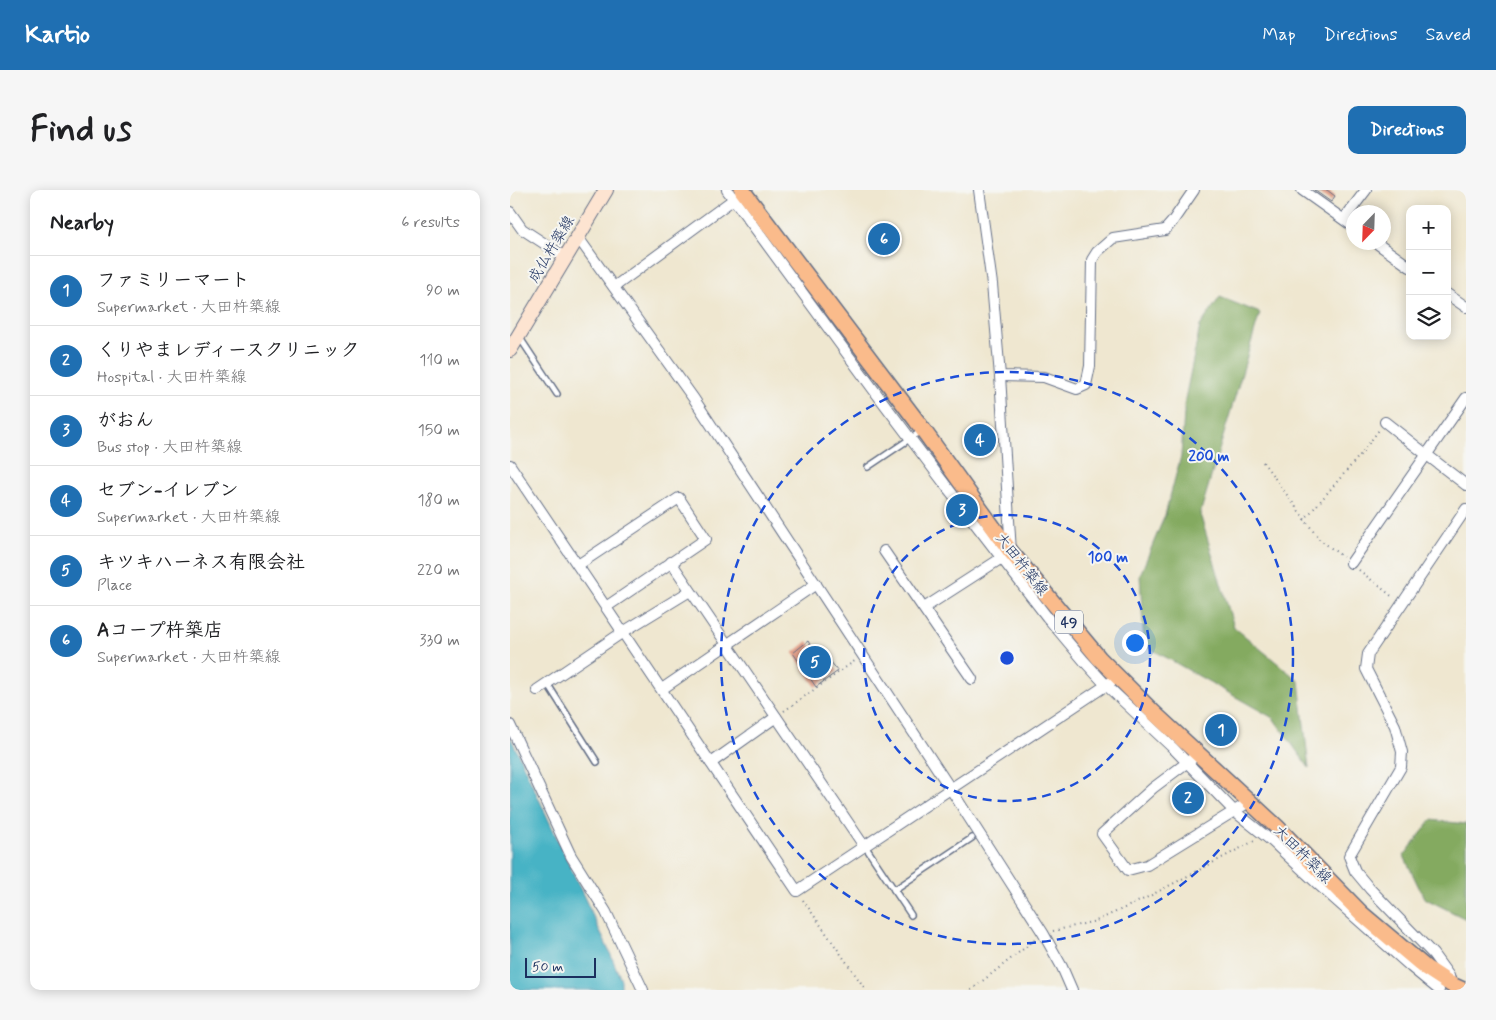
<!DOCTYPE html>
<html lang="en">
<head>
<meta charset="utf-8">
<style>
  body { margin:0; font-family:Mynerve,"Klee One",sans-serif; background:#f6f6f6; color:#202124 }
  .controls { position:absolute; right:15px; top:15px; display:grid; overflow:hidden; border-radius:10px; box-shadow:0 2px 12px #0003 }
  .controls button { width:45px; height:45px; display:grid; place-items:center; padding:0; border:0; border-bottom:1px solid #e0e0e0; background:#fff; color:#202124; font:25px sans-serif }
  .compass { position:absolute; left:836px; top:15px; width:45px; height:45px; border-radius:50%; background:#fff; box-shadow:0 2px 12px #0003; rotate:203deg }
  .scale { position:absolute; left:15px; bottom:12px; width:71px; box-sizing:border-box; padding-left:5px; border:2px solid #1b2f5e; border-top:0; font-size:14px; line-height:18px; white-space:nowrap; color:#1b2f5e; -webkit-text-stroke:4px #f6f6f2; paint-order:stroke }
  .you { position:absolute; left:624px; top:452px; width:18px; height:18px; margin:-12px; border:4px solid #fff; border-radius:50%; background:#1a73e8; box-shadow:0 0 0 8px #1a73e833 }
  .badge { display:grid; place-items:center; width:32px; height:32px; border-radius:50%; background:#1f6fb2; color:#fff; font-size:16px; font-weight:700 }
  .pin { position:absolute; translate:-50% -50%; border:2px solid #fff; box-shadow:0 1px 5px #0006 }
  .list { margin:0; padding:0; list-style:none }
  h2 { display:flex; justify-content:space-between; align-items:center; height:65px; margin:0; padding:0 20px; font-size:21px }
  h2 small { font-size:16px; font-weight:400; color:#757577 }
  .list li { display:grid; grid-template-columns:32px 1fr auto; gap:15px; align-items:center; box-sizing:border-box; height:70px; padding:0 20px; border-top:1px solid #e0e0e0 }
  .list b { display:block; font-size:19px; white-space:nowrap }
  .list p { margin:0; font-size:16px; white-space:nowrap; color:#757577 }
  .list em { font-size:16px; font-style:normal; color:#757577 }
  .icon { flex:none; width:28px; height:28px; fill:none; stroke:currentColor; stroke-width:2; stroke-linecap:round; stroke-linejoin:round }
  .map { position:relative; flex:none; width:956px; height:800px; overflow:hidden; border-radius:10px }
  header { display:flex; align-items:center; gap:30px; box-sizing:border-box; height:70px; padding:0 25px; background:#1f6fb2; color:#fff }
  header strong { font-size:24px }
  nav { display:flex; gap:28px; margin-inline-start:auto; font-size:18px }
  .intro { display:flex; align-items:center; justify-content:space-between; box-sizing:border-box; height:120px; padding:0 30px }
  h1 { margin:0; font-size:35px }
  .button { padding:12px 22px; border-radius:10px; background:#1f6fb2; color:#fff; font-size:18px; font-weight:700 }
  main { display:flex; gap:30px; padding:0 30px }
  aside { flex:1; background:#fff; border-radius:10px; box-shadow:0 2px 12px #0003 }
  .map>svg:first-child { display:block }
  .forest { fill:#84aa60; stroke:#506c5f }
  .water { fill:#47b3c5; stroke:#317192 }
  .building { fill:#df9379 }
  .lines { fill:none; stroke-linecap:round; stroke-linejoin:round }
  .lane-casing { stroke:#656f86; stroke-width:8 }
  .street-casing { stroke:#656f86; stroke-width:12 }
  .secondary-casing { stroke:#656f86; stroke-width:16 }
  .primary-casing { stroke:#656f86; stroke-width:18 }
  .path { stroke:#656f86; stroke-width:2; stroke-dasharray:1 4; stroke-linecap:butt }
  .lane { stroke:#fff; stroke-width:5 }
  .street { stroke:#fff; stroke-width:10 }
  .secondary { stroke:#fde4d1; stroke-width:14 }
  .primary { stroke:#fabb8b; stroke-width:15 }
  .ring { fill:none; stroke:#1d4ed8; stroke-width:2.5; stroke-dasharray:9 6 }
  .labels { text-anchor:middle; stroke-width:4; stroke-linejoin:round; paint-order:stroke }
  .shield { fill:#f6f6f2; stroke:#5d6b8a; stroke-width:1 }
  .shield-label { font-size:14px; font-weight:bold; fill:#1b2f5e }
  .street-label { font-size:15px; fill:#1b2f5e; stroke:#f6f6f2 }
  .centre { fill:#1d4ed8; stroke:#f6f6f2; stroke-width:2.5 }
  .ring-label { font-size:15px; text-anchor:middle; font-weight:bold; fill:#1d4ed8; stroke:#f6f6f2; stroke-width:4; stroke-linejoin:round; paint-order:stroke }
</style>
</head>
<body>
<header>
<strong>Kartio</strong>
<nav><a>Map</a><a>Directions</a><a>Saved</a></nav>
</header>
<div class="intro"><h1>Find us</h1><a class="button">Directions</a></div>
<main>
<aside>
<h2>Nearby<small>6 results</small></h2>
<ul class="list">
<li><span class="badge">1</span><div><b>ファミリーマート</b><p>Supermarket · 大田杵築線</p></div><em>90 m</em></li>
<li><span class="badge">2</span><div><b>くりやまレディースクリニック</b><p>Hospital · 大田杵築線</p></div><em>110 m</em></li>
<li><span class="badge">3</span><div><b>がおん</b><p>Bus stop · 大田杵築線</p></div><em>150 m</em></li>
<li><span class="badge">4</span><div><b>セブン-イレブン</b><p>Supermarket · 大田杵築線</p></div><em>180 m</em></li>
<li><span class="badge">5</span><div><b>キツキハーネス有限会社</b><p>Place</p></div><em>220 m</em></li>
<li><span class="badge">6</span><div><b>Aコープ杵築店</b><p>Supermarket · 大田杵築線</p></div><em>330 m</em></li>
</ul>
</aside>
<div class="map">
<svg width="956" height="800" viewBox="0 0 956 800">
  <rect width="100%" height="100%" fill="#f6f6f2"/>
  <filter id="ink" filterUnits="userSpaceOnUse"><feTurbulence type="fractalNoise" baseFrequency=".02" numOctaves="2"/><feDisplacementMap in="SourceGraphic" scale="10" xChannelSelector="R" yChannelSelector="G"/><feConvolveMatrix kernelMatrix="1 2 1 2 8 2 1 2 1" color-interpolation-filters="sRGB"/></filter>
  <filter id="wash" filterUnits="userSpaceOnUse"><feTurbulence type="fractalNoise" baseFrequency=".0096" numOctaves="4" result="noise"/><feDisplacementMap in="SourceGraphic" scale="20" xChannelSelector="R" yChannelSelector="G"/><feGaussianBlur stdDeviation="1.12" result="paint"/><feColorMatrix in="noise" values="0 0 0 0 0 0 0 0 0 0 0 0 0 0 0 0 0 1.4 0 .05"/><feComposite in="paint" operator="in"/></filter>
  <g filter="url(#wash)">
    <rect width="100%" height="100%" fill="#efe7d0"/>
    <!-- forest -->
    <g class="forest">
      <path d="M710 107 750 123 690 324 724 437 789 491 799 578 763 528 634 455 630 385 655 325 671 266 675 209 690 136Z"/>
      <path d="M921 630 956 634V729L914 708 894 666Z"/>
    </g>
    <!-- water -->
    <path class="water" d="M0 546 100 763 111 790V800H0Z"/>
    <g id="blocks">
      <!-- building -->
      <g class="building">
        <path d="M804 0H817L825 6 821 12Z"/>
        <path d="M298 451 303 460 309 457 328 481 306 497 283 463Z"/>
      </g>
    </g>
  </g>
  <g filter="url(#ink)">
    <use href="#blocks" fill-opacity="0" stroke="#656f86" stroke-width="1"/>
    <g class="lines">
      <defs>
        <g id="lane">
          <path d="M10 148 47 204"/>
          <path d="M358 277 413 240"/>
          <path d="M37 493 87 572"/>
          <path d="M355 656 401 725"/>
          <path d="M384 700 462 648"/>
        </g>
        <g id="street">
          <path d="M217 0 363 199 440 301 537 427 574 471 596 495 664 559 724 621 763 652 810 696 901 777 929 800"/>
          <path d="M469 0 482 94 490 186 534 187 567 199 576 195 580 176 582 70 587 62 603 48 655 40 662 32 684 0"/>
          <path d="M792 0 844 37"/>
          <path d="M0 22 12 39 55 67"/>
          <path d="M834 29 856 0"/>
          <path d="M67 46 184 209 440 598 533 743 552 777 562 800"/>
          <path d="M865 52 900 77"/>
          <path d="M104 97 228 6"/>
          <path d="M937 104 956 117"/>
          <path d="M875 232 917 265 956 295"/>
          <path d="M0 275 287 701 601 492"/>
          <path d="M374 361 462 489"/>
          <path d="M161 372 354 656"/>
          <path d="M841 373 956 208"/>
          <path d="M68 375 169 308 196 349 96 417"/>
          <path d="M414 418 501 362 490 186"/>
          <path d="M152 499 306 394"/>
          <path d="M27 500 113 442 180 401"/>
          <path d="M0 535 61 666 96 722 133 800"/>
          <path d="M683 568 643 598 592 644 618 680 637 675 739 612"/>
          <path d="M201 573 266 527"/>
          <path d="M941 794 939 786 923 764 860 699 845 681 839 666 891 577 892 562 885 536 856 479 858 464 956 319"/>
        </g>
        <path id="secondary" d="M0 160 96 0"/>
        <path id="primary" d="M232 0 406 230 501 362 589 468 644 523 767 637 852 724 916 778 942 795 953 800"/>
      </defs>
      <!-- lane casing -->
      <use href="#lane" class="lane-casing"/>
      <!-- street casing -->
      <use href="#street" class="street-casing"/>
      <!-- secondary casing -->
      <use href="#secondary" class="secondary-casing"/>
      <!-- primary casing -->
      <use href="#primary" class="primary-casing"/>
      <!-- path -->
      <g class="path">
        <path d="M753 272 809 349 833 367"/>
        <path d="M794 330 851 264 869 240"/>
        <path d="M849 380 884 408"/>
        <path d="M274 521 346 470"/>
        <path d="M293 710 356 800"/>
        <path d="M543 741 586 731 634 709 746 650"/>
        <path d="M461 800 526 749"/>
      </g>
      <!-- lane -->
      <use href="#lane" class="lane"/>
      <!-- street -->
      <use href="#street" class="street"/>
      <!-- secondary -->
      <use href="#secondary" class="secondary"/>
      <!-- primary -->
      <use href="#primary" class="primary"/>
    </g>
  </g>
  <!-- distance rings -->
  <g class="ring">
    <circle cx="497" cy="468" r="143"/>
    <circle cx="497" cy="468" r="286"/>
  </g>
  <g class="labels">
    <!-- shield labels -->
    <rect class="shield" x="545" y="420.5" width="28" height="23" rx="4"/>
    <g class="shield-label">
      <text x="559" y="437">49</text>
    </g>
    <!-- street labels -->
    <g class="street-label">
      <text transform="translate(41 59) rotate(-59)" y="5">成仏杵築線</text>
      <text transform="translate(512 374) rotate(52)" y="5">大田杵築線</text>
      <text transform="translate(793 664) rotate(45)" y="5">大田杵築線</text>
    </g>
  </g>
  <circle cx="497" cy="468" r="8" class="centre"/>
  <g class="ring-label">
    <text x="699" y="271">200 m</text>
    <text x="598" y="372">100 m</text>
  </g>
</svg>
<div class="controls">
<button>+</button>
<button>−</button>
<button><svg class="icon" aria-label="layers" viewBox="0 0 24 24"><path d="M12 4l9 5-9 5-9-5zM3 14l9 5 9-5"/></svg></button>
</div>
<svg class="compass" viewBox="-18 -18 36 36"><path d="M0-13l5 13h-10z" fill="#e53935"/><path d="M0 13l5-13h-10z" fill="#757577"/></svg>
<div class="scale">50 m</div>
<div class="you"></div>
<div class="pin badge" style="left:711px;top:540px">1</div>
<div class="pin badge" style="left:678px;top:608px">2</div>
<div class="pin badge" style="left:452px;top:320px">3</div>
<div class="pin badge" style="left:470px;top:250px">4</div>
<div class="pin badge" style="left:305px;top:472px">5</div>
<div class="pin badge" style="left:374px;top:49px">6</div>
</div>
</main>
</body>
</html>
